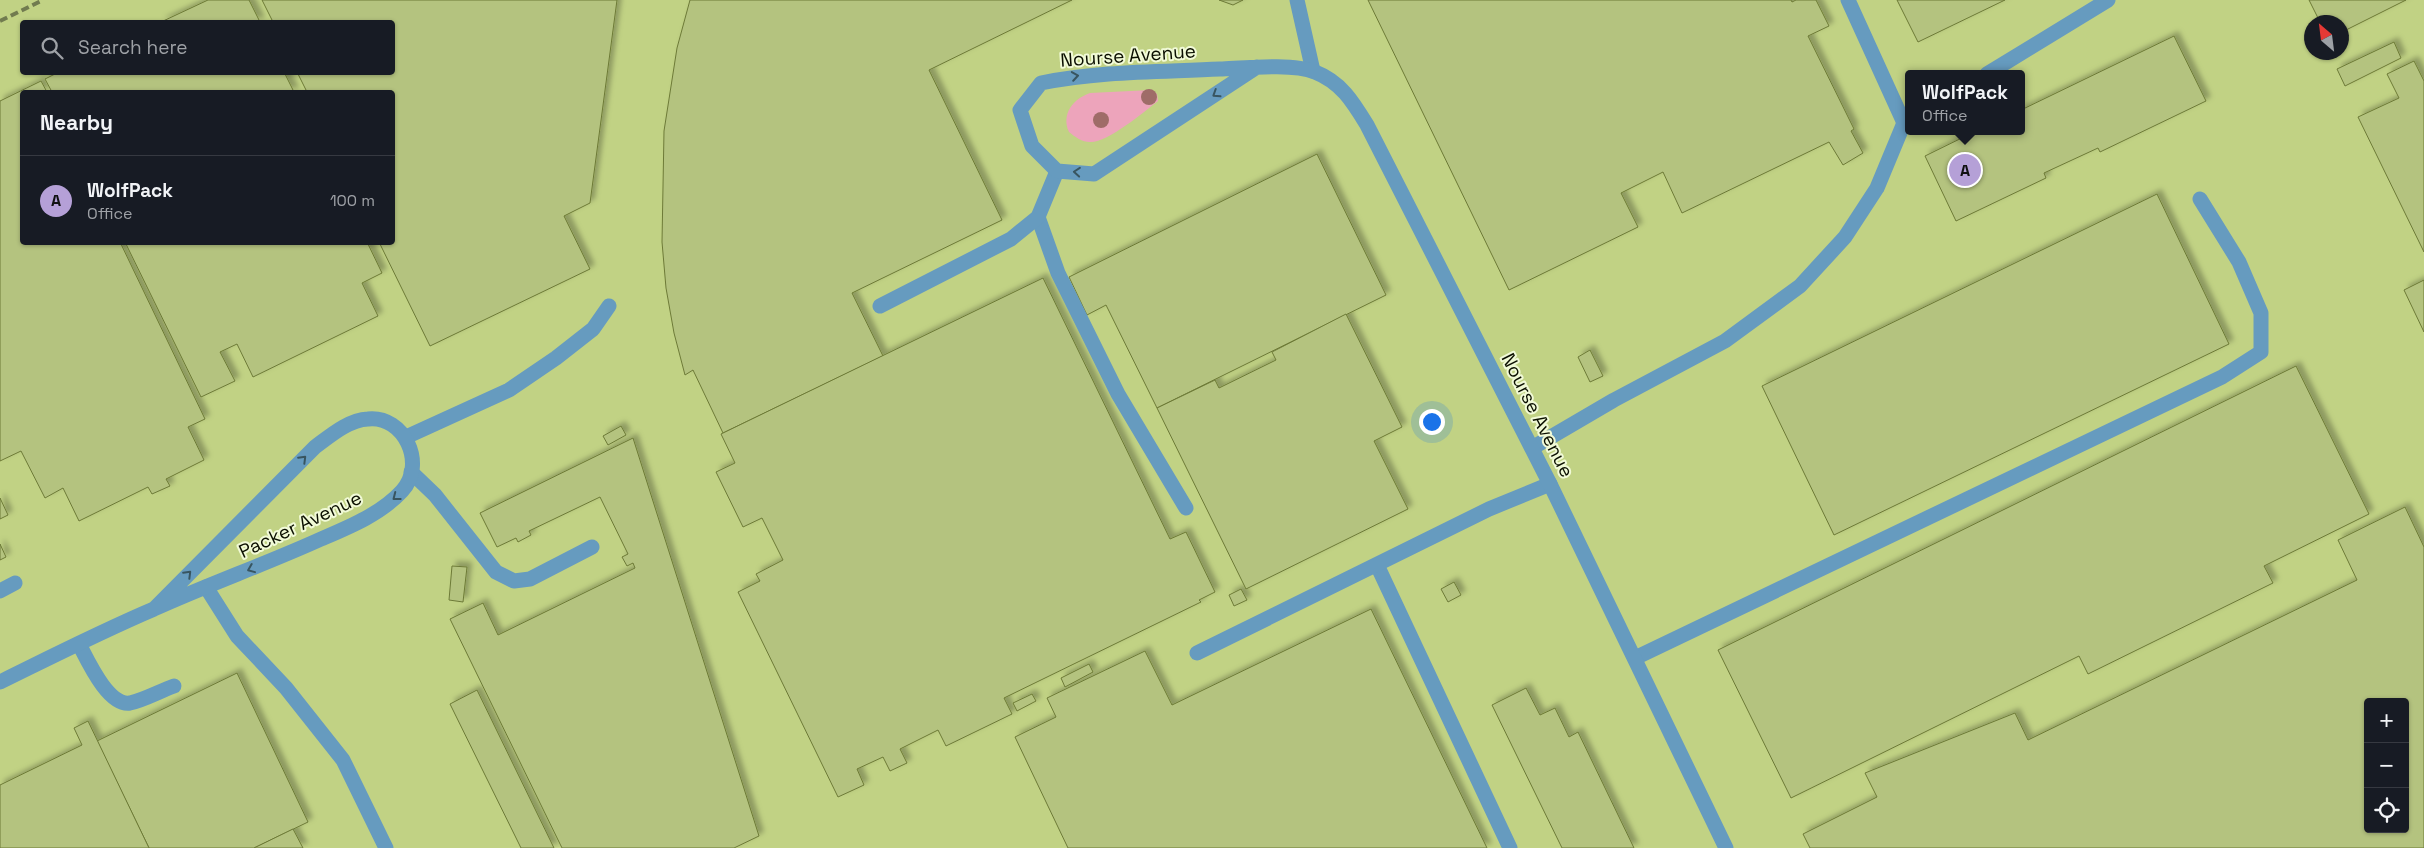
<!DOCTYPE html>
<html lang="en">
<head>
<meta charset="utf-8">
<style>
  body { margin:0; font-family:"Space Grotesk",sans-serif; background:#20242c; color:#f1f3f6 }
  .controls { position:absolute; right:15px; bottom:15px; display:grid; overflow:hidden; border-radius:5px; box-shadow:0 1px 4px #0004 }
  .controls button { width:45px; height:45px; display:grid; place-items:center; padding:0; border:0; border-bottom:1px solid #363941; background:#171b24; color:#f1f3f6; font:25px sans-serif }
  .compass { position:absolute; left:2304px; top:15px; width:45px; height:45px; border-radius:50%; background:#171b24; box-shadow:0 1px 4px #0004; rotate:332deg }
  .you { position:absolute; left:1431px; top:421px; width:18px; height:18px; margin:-12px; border:4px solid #fff; border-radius:50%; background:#1a73e8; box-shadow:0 0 0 8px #1a73e833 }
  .badge { display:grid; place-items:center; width:32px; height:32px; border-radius:50%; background:#b5a0d7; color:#111; font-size:16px; font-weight:700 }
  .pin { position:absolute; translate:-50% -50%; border:2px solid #fff; box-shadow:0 1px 5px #0006 }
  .popup { position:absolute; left:1905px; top:70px; width:120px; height:65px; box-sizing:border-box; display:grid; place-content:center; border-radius:5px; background:#171b24; filter:drop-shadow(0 1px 4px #0005); font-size:16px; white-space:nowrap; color:#9ea1a6 }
  .popup b { font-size:19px; color:#f1f3f6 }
  .popup::after { content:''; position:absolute; left:50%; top:100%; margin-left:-10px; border:10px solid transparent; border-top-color:#171b24 }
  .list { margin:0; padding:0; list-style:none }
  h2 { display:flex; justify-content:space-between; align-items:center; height:65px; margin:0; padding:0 20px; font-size:21px }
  h2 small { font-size:16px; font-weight:400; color:#9ea1a6 }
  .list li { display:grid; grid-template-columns:32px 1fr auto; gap:15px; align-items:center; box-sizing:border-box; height:90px; padding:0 20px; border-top:1px solid #363941 }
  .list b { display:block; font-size:19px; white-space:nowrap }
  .list p { margin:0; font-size:16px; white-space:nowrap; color:#9ea1a6 }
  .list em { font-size:16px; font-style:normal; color:#9ea1a6 }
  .icon { flex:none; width:28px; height:28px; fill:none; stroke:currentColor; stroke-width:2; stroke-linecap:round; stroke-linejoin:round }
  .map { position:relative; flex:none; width:2424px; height:848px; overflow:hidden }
  .search { position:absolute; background:#171b24; box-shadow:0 1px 4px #0004; left:20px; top:20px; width:375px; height:55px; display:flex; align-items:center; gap:12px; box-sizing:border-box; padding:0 18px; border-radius:5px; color:#9ea1a6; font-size:19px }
  .panel { position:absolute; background:#171b24; box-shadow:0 1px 4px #0004; left:20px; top:90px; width:375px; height:155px; border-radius:5px }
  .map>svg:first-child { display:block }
  .built { fill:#c1d284; fill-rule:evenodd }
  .green { fill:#eda4bb }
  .building { fill:#b4c37f; stroke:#6d7a37; fill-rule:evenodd; filter:url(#shadow) }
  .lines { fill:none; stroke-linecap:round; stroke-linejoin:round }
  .service { stroke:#669bbf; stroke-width:15 }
  .minor { stroke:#669bbf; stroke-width:15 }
  .rail { stroke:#717b4f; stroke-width:4; stroke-dasharray:8 4; stroke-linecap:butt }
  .tree { fill:#9f6c68 }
  .oneway { stroke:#385560 }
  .labels { text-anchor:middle; stroke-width:4; stroke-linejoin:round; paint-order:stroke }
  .street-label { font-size:19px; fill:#0b0f00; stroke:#f1fad7 }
</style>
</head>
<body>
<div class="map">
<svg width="2424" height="848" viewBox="0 0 2424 848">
  <defs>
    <filter id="shadow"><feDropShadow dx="4.5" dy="-4.5" stdDeviation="2.5" flood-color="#0004"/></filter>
  </defs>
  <rect width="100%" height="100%" fill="#cddd97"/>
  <!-- built -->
  <path class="built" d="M0 0H2424V848H0ZM22 22H392V72H22ZM2312 22H2342V52H2312ZM1909 74H2021V131H1909ZM22 92H392V242H22ZM2368 702H2405V829H2368Z"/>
  <!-- green -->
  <path class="green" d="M1151 90 1157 94 1158 101C1144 112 1107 143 1090 142 1082 142 1075 137 1069 132 1061 114 1073 99 1090 93Z"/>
  <!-- building -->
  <g class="building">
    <path d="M208 0H249L260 22H161Z"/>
    <path d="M262 0H617L590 203 564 216 590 269 430 346 379 242H392V92H307L297 72H392V22H273Z"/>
    <path d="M690 0H1072L929 70 1002 220 852 293 883 356 723 433 693 370 685 375 674 333 666 288 662 242 664 131 677 48Z"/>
    <path d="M1219 0H1243L1233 5Z"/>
    <path d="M1368 0H1791L1792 2 1796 0H1816L1829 26 1808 36 1854 129 1851 131 1863 153 1843 165 1829 142 1682 213 1663 172 1621 193 1638 227 1509 290Z"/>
    <path d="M1897 0H2005L1918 42Z"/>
    <path d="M2309 0H2406L2342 32V22H2320Z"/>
    <path d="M2174 36 2206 101 2100 152 2098 148 2044 173 2046 178 1956 221 1925 156 1976 131H2021V110Z"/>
    <path d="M2394 42 2401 58 2345 86 2337 69Z"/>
    <path d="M2414 61 2424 81V252L2358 117 2399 98 2387 74Z"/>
    <path d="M59 72H284L294 92H52L45 79Z"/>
    <path d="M41 81 47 92H22V242H120L205 419 188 427 204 460 166 479 170 486 152 494 148 487 79 521 63 488 45 498 21 451 0 461V101Z"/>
    <path d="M1317 154 1386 295 1157 408 1106 305 1087 315 1069 277Z"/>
    <path d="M2157 194 2229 344 1834 535 1762 386Z"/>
    <path d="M125 242H367L382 273 362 283 378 316 253 377 237 344 220 352 235 381 201 397Z"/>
    <path d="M1043 278 1170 539 1186 532 1215 592 1199 600 1201 602 1004 698 1012 714 946 746 938 730 900 749 907 763 890 771 883 757 857 769 864 785 838 797 738 592 760 581 756 574 783 560 762 518 743 527 716 472 735 463 721 434Z"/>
    <path d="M2424 280V332L2404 290Z"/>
    <path d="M1346 314 1402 427 1374 441 1408 509 1246 589 1157 408 1215 380 1219 388 1276 360 1272 352Z"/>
    <path d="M1590 350 1603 376 1590 382 1578 357Z"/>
    <path d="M2296 366 2369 514 2264 566 2273 583 2088 674 2079 656 1791 798 1718 650Z"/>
    <path d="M621 426 626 435 608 445 603 436Z"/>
    <path d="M633 438 759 836 734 848H562L450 619 483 603 498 635 635 568 633 563 627 566 622 557 628 554 600 497 529 531 531 535 518 542 516 538 497 547 480 513Z"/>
    <path d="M0 498 8 515 0 519Z"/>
    <path d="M2405 507 2424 547V848H1810L1803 834 1877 797 1865 773 2015 713 2028 740 2357 580 2338 540ZM2368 702H2405V829H2368Z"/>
    <path d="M0 544 6 557 0 560Z"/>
    <path d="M452 566 467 567 463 602 449 600Z"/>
    <path d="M1454 582 1461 595 1448 602 1441 589Z"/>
    <path d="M1241 589 1247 600 1234 606 1229 595Z"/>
    <path d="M1371 609 1487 848H1068L1015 737 1056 717 1047 698 1145 651 1172 705Z"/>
    <path d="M1089 664 1093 672 1065 687 1061 678Z"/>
    <path d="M237 673 308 822 254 848H149L97 741Z"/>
    <path d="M1526 688 1540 715 1555 708 1569 737 1578 732 1634 848H1562L1492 705Z"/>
    <path d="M477 690 554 848H521L450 704Z"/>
    <path d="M1032 694 1036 701 1017 711 1013 703Z"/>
    <path d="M88 721 149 848H0V785L82 745 74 728Z"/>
    <path d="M293 829 303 848H254Z"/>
  </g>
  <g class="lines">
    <!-- service -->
    <g class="service">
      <path d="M1297 0 1313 71"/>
      <path d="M1848 0 1904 123"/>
      <path d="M1987 74 2108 0"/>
      <path d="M1038 217 1058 273 1118 394 1186 508"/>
      <path d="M880 306 1011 239 1038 217 1057 171"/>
      <path d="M406 437 509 390 556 358 593 329 609 306"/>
      <path d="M1532 448 1614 400 1725 341 1800 286 1845 237 1877 188 1904 123 1909 120"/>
      <path d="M411 472 435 495 496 572 514 581 530 579 592 547"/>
      <path d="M1377 565 1510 848"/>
      <path d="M206 587 237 636 286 688 343 760 386 848"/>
      <path d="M0 591 15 583"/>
      <path d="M79 644C88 661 108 706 130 703 144 700 160 691 174 686"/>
      <path d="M1197 653 1489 509 1550 484"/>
      <path d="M1635 658 2222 377 2261 352V313L2239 262 2200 199"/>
    </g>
    <!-- minor -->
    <g class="minor">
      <path d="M1257 67 1094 174 1057 171 1032 146 1020 110 1041 83C1099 71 1160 72 1220 69 1244 68 1293 63 1315 72 1341 82 1353 102 1367 125L1550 484 1726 848"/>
      <path d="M0 682C51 657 102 631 154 609 209 584 266 564 321 539 349 527 381 514 402 491 427 464 404 415 368 419 348 420 330 436 315 447L154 609"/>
    </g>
    <!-- rail -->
    <path class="rail" d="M0 21 43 0"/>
  </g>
  <!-- trees -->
  <g class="tree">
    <circle cx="1149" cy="97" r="8"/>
    <circle cx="1101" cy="120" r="8"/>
  </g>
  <!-- one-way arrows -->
  <defs><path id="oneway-chevron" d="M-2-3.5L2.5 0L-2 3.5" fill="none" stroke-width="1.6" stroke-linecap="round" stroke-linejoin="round" transform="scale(1.25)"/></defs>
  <g class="oneway">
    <use href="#oneway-chevron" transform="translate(1075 76) rotate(-9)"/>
    <use href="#oneway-chevron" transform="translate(1216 94) rotate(147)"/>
    <use href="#oneway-chevron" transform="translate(1077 172) rotate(-175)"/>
    <use href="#oneway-chevron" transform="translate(303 459) rotate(-45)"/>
    <use href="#oneway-chevron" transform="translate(396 497) rotate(142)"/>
    <use href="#oneway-chevron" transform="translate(251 569) rotate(158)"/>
    <use href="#oneway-chevron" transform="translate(188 574) rotate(-45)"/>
  </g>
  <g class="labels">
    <!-- street labels -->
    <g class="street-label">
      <text transform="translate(1128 55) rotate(-4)" y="7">Nourse Avenue</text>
      <text transform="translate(1538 415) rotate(63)" y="7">Nourse Avenue</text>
      <text transform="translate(300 524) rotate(-25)" y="7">Packer Avenue</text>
    </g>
  </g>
</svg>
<div class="controls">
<button>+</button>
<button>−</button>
<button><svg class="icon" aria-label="locate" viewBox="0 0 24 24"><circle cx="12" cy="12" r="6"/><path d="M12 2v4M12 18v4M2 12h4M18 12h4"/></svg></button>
</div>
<svg class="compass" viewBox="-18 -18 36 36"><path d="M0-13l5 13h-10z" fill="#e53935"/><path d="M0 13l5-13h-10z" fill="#9ea1a6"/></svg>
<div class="you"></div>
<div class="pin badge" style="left:1965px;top:170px">A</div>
<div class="popup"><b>WolfPack</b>Office</div>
<div class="search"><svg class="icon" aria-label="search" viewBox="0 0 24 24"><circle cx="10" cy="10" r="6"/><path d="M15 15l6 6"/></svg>Search here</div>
<section class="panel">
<h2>Nearby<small></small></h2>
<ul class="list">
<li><span class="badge">A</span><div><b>WolfPack</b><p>Office</p></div><em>100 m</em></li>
</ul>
</section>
</div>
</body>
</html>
